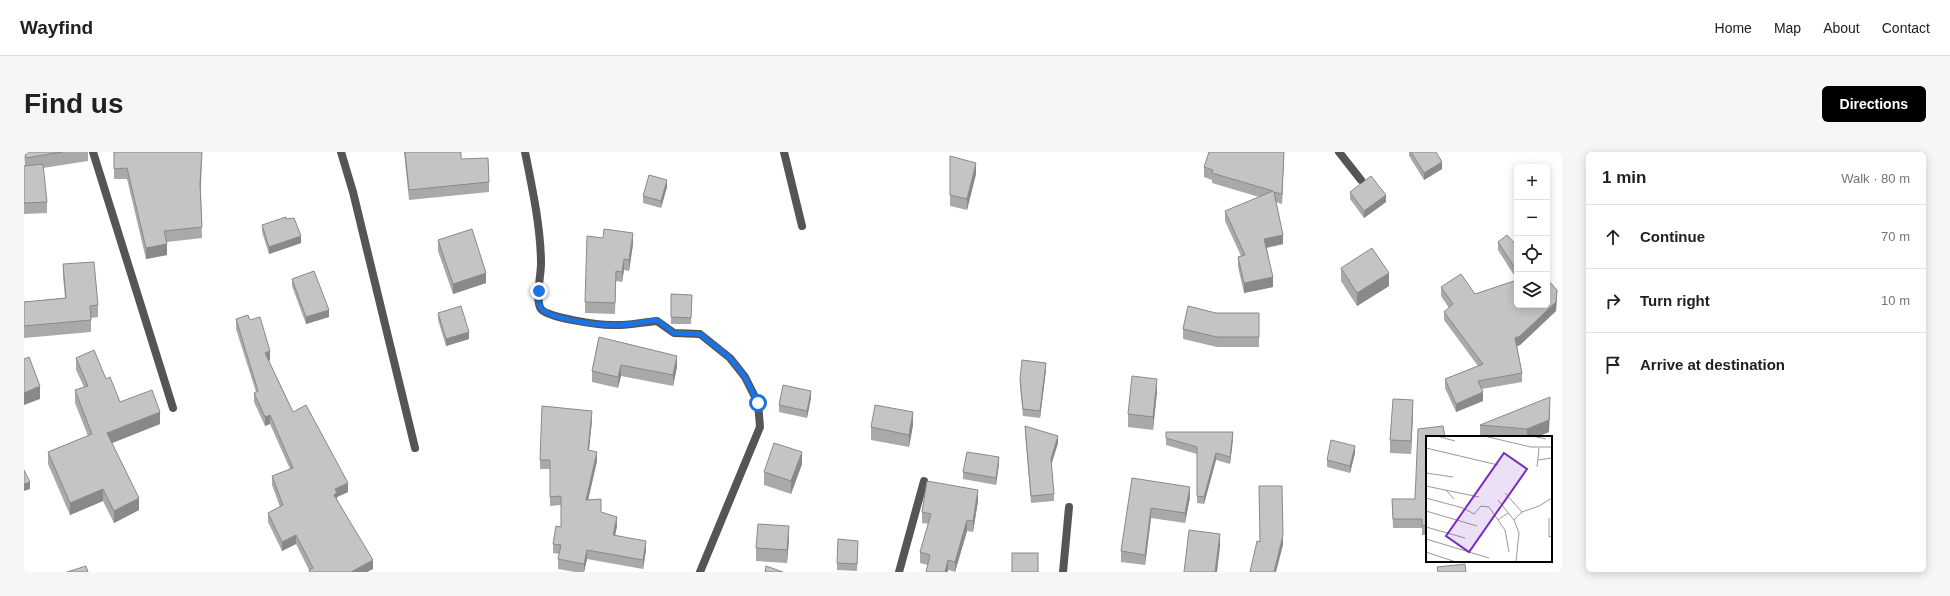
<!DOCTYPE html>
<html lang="en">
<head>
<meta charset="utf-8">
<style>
  body { margin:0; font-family:Helvetica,sans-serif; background:#f6f6f6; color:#202124 }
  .controls { position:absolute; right:12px; top:12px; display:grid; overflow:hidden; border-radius:6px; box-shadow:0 2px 10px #0003 }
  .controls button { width:36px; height:36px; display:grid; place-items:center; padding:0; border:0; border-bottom:1px solid #e0e0e0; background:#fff; color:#202124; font:20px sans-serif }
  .stop { position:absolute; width:12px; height:12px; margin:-9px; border:3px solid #1a73e8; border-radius:50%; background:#fff }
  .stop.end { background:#1a73e8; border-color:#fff; box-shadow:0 1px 4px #0008 }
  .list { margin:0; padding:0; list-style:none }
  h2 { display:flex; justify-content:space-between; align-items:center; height:52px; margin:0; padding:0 16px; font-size:17px }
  h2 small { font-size:13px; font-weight:400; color:#757577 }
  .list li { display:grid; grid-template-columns:26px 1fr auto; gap:12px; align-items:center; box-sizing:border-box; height:64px; padding:0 16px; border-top:1px solid #e0e0e0 }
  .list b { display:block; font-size:15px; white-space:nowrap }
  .list em { font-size:13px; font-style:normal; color:#757577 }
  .icon { flex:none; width:22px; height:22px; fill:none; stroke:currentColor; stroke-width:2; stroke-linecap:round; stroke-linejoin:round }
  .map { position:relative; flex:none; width:1538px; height:420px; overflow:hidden; border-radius:6px }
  header { display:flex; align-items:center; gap:24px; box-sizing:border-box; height:56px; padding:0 20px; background:#fff; border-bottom:1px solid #e0e0e0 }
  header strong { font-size:19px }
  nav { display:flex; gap:22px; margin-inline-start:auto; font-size:14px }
  .intro { display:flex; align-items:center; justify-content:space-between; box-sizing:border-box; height:96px; padding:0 24px }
  h1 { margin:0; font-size:28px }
  .button { padding:10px 18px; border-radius:6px; background:#000; color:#fff; font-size:14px; font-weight:700 }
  main { display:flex; gap:24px; padding:0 24px }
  aside { flex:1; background:#fff; border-radius:6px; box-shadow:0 2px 10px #0003 }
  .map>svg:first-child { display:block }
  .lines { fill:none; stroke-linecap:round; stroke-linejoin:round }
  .minor { stroke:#555; stroke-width:8 }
  .wall { fill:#a9a9a9 }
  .shaded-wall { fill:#898989 }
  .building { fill:#c4c4c4; stroke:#898989 }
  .route { stroke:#1a73e8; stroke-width:5 }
  .inset-road { fill:none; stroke:#999; stroke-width:1 }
  .view { fill:#7b2cbf; fill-opacity:0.15; stroke:#7b2cbf; stroke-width:2 }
  .inset-edge { fill:none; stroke:#000; stroke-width:2 }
</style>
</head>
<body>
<header>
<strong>Wayfind</strong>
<nav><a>Home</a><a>Map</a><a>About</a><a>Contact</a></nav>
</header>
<div class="intro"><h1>Find us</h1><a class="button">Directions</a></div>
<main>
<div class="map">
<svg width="1538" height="420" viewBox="0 0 1538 420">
  <rect width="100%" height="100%" fill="#fff"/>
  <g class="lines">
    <!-- minor -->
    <g class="minor">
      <path d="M69 0 149 256"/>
      <path d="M317 0 329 40 391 296"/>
      <path d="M501 0C508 35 517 76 517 112 517 123 511 149 517 157 524 166 575 173 588 173 603 174 619 170 633 169L650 181 676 182 706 206 721 225 734 251 736 275 676 420"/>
      <path d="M760 0 778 74"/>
      <path d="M1315 0 1337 28"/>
      <path d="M875 420 900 329"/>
      <path d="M1039 420 1045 355"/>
    </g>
  </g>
  <!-- wall -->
  <g class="wall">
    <path d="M0 0H64V9L19 16 23 50V61L0 62V14H1Z"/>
    <path d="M90 0H178L177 38 178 86 143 90V103L122 107 103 27H90Z"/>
    <path d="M380 0H437V7L465 30V40L385 48Z"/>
    <path d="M1185 0H1260L1258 52 1252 50 1259 92 1243 96 1249 135 1220 141 1214 115V105L1217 104 1201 69V59L1235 45 1188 31V28L1180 25V15Z"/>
    <path d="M1385 0H1412L1418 17 1400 28 1385 4Z"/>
    <path d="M926 4 952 22 943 58 926 54Z"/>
    <path d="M643 35 637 56 619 51V44Z"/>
    <path d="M1326 40 1362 50 1340 66 1326 47Z"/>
    <path d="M262 67 277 91 245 102 238 80V73Z"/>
    <path d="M414 88 462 131 429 142 414 99Z"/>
    <path d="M1474 90 1493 94V128L1474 98Z"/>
    <path d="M609 92 605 119 600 118 598 130 592 129 591 162 561 161V150Z"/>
    <path d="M39 112 74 153V165L67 166V180L0 186V150L41 146 39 124Z"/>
    <path d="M1317 116 1365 134 1333 154 1317 129Z"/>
    <path d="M268 127 305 165 282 172 268 134Z"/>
    <path d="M1417 135 1451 142 1533 146 1532 159 1496 193 1493 194 1498 221V230L1458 237 1459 249 1432 260 1421 236V227L1454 214 1420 168V160L1425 156 1417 144Z"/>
    <path d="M647 142 668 143 667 172H647Z"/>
    <path d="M414 161 445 187 422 194 414 168Z"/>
    <path d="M1192 161H1235V195H1193L1159 187V177Z"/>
    <path d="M212 167 246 208 245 209 269 260 324 340 313 345V348L349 417 343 420H285V418L272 392 258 399 244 370V361L256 355 248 333V324L266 317 246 272 241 274 230 250V241L232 240 212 177Z"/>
    <path d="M575 185 653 215 649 234 597 224 594 236 568 230V219Z"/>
    <path d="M52 206 82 227 96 250 136 272 88 291 115 358 90 371 79 349 46 363 24 312V300L64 284 51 251V238L60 235 52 218Z"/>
    <path d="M1022 218 1016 266 999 264 996 234V227Z"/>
    <path d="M1133 240 1129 278 1104 275V262Z"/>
    <path d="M787 246 783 266 755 260V253Z"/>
    <path d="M1526 256 1525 280 1513 285H1464L1456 284V273Z"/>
    <path d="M1389 261 1387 302 1366 301V288Z"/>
    <path d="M568 268 565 298 573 309 564 348 593 374 591 384 622 398 619 417 563 407 560 420H551L534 417V407L535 402 529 401V392L537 375V353L526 354V317H516V308Z"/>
    <path d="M889 273 885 295 847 288V275Z"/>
    <path d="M1001 274 1034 291 1027 312 1030 342V349L1007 351 1001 281Z"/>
    <path d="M1403 285V383H1398V376H1369L1368 347H1391Z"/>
    <path d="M1142 286 1209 287 1206 312 1192 308 1180 352 1173 351V302L1142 293Z"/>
    <path d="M1331 301 1326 321 1303 315V308Z"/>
    <path d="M778 312 767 342 740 333V320Z"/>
    <path d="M975 312 972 333 939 327V320Z"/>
    <path d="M1108 326 1166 345 1161 371 1127 366 1121 413 1097 410V399Z"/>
    <path d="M954 349 949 380 943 379 931 420 924 418V420H902L904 413 896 411V400L905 372 898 371V360Z"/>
    <path d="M765 387 763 411 732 409V396Z"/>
    <path d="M834 396 833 419 813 418V411Z"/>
  </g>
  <!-- shaded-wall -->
  <g class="shaded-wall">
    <path d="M178 0 176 43V32Z"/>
    <path d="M1260 0 1258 52V42Z"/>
    <path d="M1418 10V17L1400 28V21Z"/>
    <path d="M952 11V22L943 58V47Z"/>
    <path d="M643 28V35L637 56V49Z"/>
    <path d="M1362 43V50L1340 66V59Z"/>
    <path d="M609 81V92L605 119V108Z"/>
    <path d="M1259 83V92L1240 96V87Z"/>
    <path d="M277 84V91L245 102V95Z"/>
    <path d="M143 92V103L122 107V96Z"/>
    <path d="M600 107V118L598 130V120Z"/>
    <path d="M462 121V131L429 142V132Z"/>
    <path d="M1365 121V134L1333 154V141Z"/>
    <path d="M1249 125V135L1220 141V131Z"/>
    <path d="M1533 138 1532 159 1496 193 1491 195V186Z"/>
    <path d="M305 158V165L282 172V165Z"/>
    <path d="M445 180V187L422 194V187Z"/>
    <path d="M246 199V208L241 210V201Z"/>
    <path d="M653 204V215L649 234V223Z"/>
    <path d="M1022 211V218L1016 266V259Z"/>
    <path d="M597 213V224L594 236V225Z"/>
    <path d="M1133 227V240L1129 278V265Z"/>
    <path d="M16 234V247L0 253V241Z"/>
    <path d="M787 239V246L783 266V259Z"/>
    <path d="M1459 240V249L1432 260V252Z"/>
    <path d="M1526 245 1525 280 1513 285H1503V277Z"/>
    <path d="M1389 248V261L1387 302V289Z"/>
    <path d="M568 259V268L564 307V298Z"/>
    <path d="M136 260V272L83 293V281Z"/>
    <path d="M889 260V273L885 295V283Z"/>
    <path d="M246 263V272L241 274V265Z"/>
    <path d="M1209 280V287L1206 312V305Z"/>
    <path d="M1034 284V291L1027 314V307Z"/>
    <path d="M1331 294V301L1326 321V314Z"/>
    <path d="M573 300V309L562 357V348Z"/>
    <path d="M778 300V312L767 342V329Z"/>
    <path d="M1192 301V308L1180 352V345Z"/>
    <path d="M975 305V312L972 333V326Z"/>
    <path d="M6 330V337L0 339V332Z"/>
    <path d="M324 331V340L313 345V350L310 352 311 337Z"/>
    <path d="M1166 335V345L1161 371V361Z"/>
    <path d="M79 337V349L46 363V351Z"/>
    <path d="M954 338V349L949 380V369Z"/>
    <rect x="1527" y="341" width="1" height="13"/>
    <path d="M115 346V358L90 371V359Z"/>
    <path d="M1127 356V366L1121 413V403Z"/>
    <path d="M593 365V374L589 392V383Z"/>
    <path d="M943 368V379L931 420V410Z"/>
    <path d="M765 374V387L763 411V398Z"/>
    <path d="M1196 382V395L1193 420H1191Z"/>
    <path d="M272 383V392L258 399V390Z"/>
    <path d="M1259 383V393L1252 420H1250Z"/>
    <path d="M622 389V398L619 417V408Z"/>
    <path d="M563 398V407L560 420V412Z"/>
    <path d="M349 408V417L343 420H327Z"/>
    <path d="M924 408V420H921Z"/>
  </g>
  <!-- building -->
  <g class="building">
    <path d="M1 0H38L2 6Z"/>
    <path d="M90 0H178L176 32 178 75 140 79 143 92 122 96 103 16 90 17Z"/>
    <path d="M381 0H437V7L464 6 465 30 385 38Z"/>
    <path d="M1185 0H1260L1258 42 1250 40 1259 83 1240 87 1249 125 1220 131 1214 105 1221 103 1201 59 1249 39 1188 21 1189 18 1180 15Z"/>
    <path d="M1387 0H1412L1418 10 1400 21Z"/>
    <path d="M926 4 952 11 943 47 926 43Z"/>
    <path d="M19 12 23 50 0 51V14Z"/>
    <path d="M625 23 643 28 637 49 619 44Z"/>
    <path d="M1347 24 1362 43 1340 59 1326 40Z"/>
    <path d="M262 65V67L270 66 277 84 245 95 238 73Z"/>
    <path d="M448 77 462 121 429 132 414 88Z"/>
    <path d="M580 77 609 81 605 108 600 107 598 120 592 119 591 151 561 150 563 84 579 86Z"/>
    <path d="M1483 83 1493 94V119L1474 90Z"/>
    <path d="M1348 96 1365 121 1333 141 1317 116Z"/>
    <path d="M70 110 74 153 66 154 67 168 0 174V150L42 146 39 112Z"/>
    <path d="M290 119 305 158 282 165 268 127Z"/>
    <path d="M1437 122 1451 142 1493 128V153H1523V127L1533 138 1532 150 1496 184 1491 186 1498 221 1454 229 1459 240 1432 252 1421 227 1459 212 1420 160 1429 152 1417 135Z"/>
    <path d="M647 142 668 143 667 166 647 165Z"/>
    <path d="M437 154 445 180 422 187 414 161Z"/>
    <path d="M1164 154 1192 161H1235V185H1193L1159 177Z"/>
    <path d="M224 163 226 168 236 165 246 199 241 201 269 260 282 253 324 331 311 337 313 341 310 343 349 408 327 420H286L285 418 289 416 272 383 258 390 244 361 259 353 248 324 269 316 246 263 241 265 230 241 234 239 212 167Z"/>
    <path d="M575 185 653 204 649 223 597 213 594 225 568 219Z"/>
    <path d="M70 198 82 227 86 225 96 250 128 238 136 260 83 281 115 346 90 359 79 337 46 351 24 300 68 282 51 238 64 234 52 206Z"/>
    <path d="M5 205 16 234 0 241V207Z"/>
    <path d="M998 208 1022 211 1016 259 999 257 996 227Z"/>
    <path d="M1108 224 1133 227 1129 265 1104 262Z"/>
    <path d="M759 233 787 239 783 259 755 253Z"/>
    <path d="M1526 245 1525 268 1503 277 1456 273Z"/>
    <path d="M1369 247 1389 248 1387 289 1366 288Z"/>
    <path d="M851 253 889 260 885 283 847 275Z"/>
    <path d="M518 254 568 259 564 298 573 300 562 348 577 347V360L593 365 589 383 622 389 619 408 563 398 560 412 534 407 537 393 529 392 532 374 537 375V344L526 345V308H516Z"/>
    <path d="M1001 274 1034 284 1027 307 1030 342 1007 344Z"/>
    <path d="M1419 274 1421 285H1403V374H1398V367H1369L1368 347H1391L1394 277Z"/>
    <path d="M1142 280H1209L1206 305 1192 301 1180 345 1173 344V295L1142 286Z"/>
    <path d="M1307 288 1331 294 1326 314 1303 308Z"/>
    <path d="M750 291 778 300 767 329 740 320Z"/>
    <path d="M943 300 975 305 972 326 939 320Z"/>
    <path d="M0 318 6 330 0 332Z"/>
    <path d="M1108 326 1166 335 1161 361 1127 356 1121 403 1097 399Z"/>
    <path d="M903 329 954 338 949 369 943 368 931 410 924 408 921 420H902L906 403 896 400 907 362 898 360Z"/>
    <path d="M1235 334H1258L1259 383 1250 420H1226L1233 389 1236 390Z"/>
    <path d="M734 372 765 374 763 398 732 396Z"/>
    <path d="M1165 378 1196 382 1191 420H1160Z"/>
    <path d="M814 387 834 389 833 412 813 411Z"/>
    <rect x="988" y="401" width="26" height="19"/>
    <path d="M1441 412 1442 420H1414L1413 415Z"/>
    <path d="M62 414 64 420H43Z"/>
    <path d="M742 414 759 420H741Z"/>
  </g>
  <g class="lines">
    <!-- route -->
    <path class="route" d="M515 139C514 145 513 151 517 156 524 167 574 173 587 173 602 174 618 170 633 168L650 181 676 182 706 206 721 225 734 251"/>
  </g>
  <!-- overview -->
  <g transform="translate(1402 284)">
    <rect width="126" height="126" fill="#fff"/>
    <path class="inset-road" d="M11 0 29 5M58 0 105 11H126M106 0 120 3M0 12 72 29M112 24 126 22M111 31 113 12M0 37 27 41M0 50 53 61M20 54 28 63M79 57 96 76M0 62 37 72 48 78 55 70 63 71 79 94 83 116M72 64 88 84 93 97 90 126M0 75 51 90M123 82V101L126 100M72 84 82 77M88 84 96 76 113 70 126 62M0 91 39 102M0 103 63 122M0 116 30 126"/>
    <path class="view" d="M78 17 101 33 43 116 20 100Z"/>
    <rect width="126" height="126" class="inset-edge"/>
  </g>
</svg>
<div class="controls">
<button>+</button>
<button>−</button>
<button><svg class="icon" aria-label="locate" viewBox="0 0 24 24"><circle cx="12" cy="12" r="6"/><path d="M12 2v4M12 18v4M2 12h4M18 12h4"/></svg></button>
<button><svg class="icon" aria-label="layers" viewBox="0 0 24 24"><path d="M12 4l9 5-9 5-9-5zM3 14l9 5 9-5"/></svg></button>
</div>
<div class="stop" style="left:734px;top:251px"></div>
<div class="stop end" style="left:515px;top:139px"></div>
</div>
<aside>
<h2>1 min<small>Walk · 80 m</small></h2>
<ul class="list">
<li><svg class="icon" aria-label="ahead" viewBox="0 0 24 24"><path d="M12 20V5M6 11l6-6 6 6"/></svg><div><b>Continue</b></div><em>70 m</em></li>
<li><svg class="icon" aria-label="right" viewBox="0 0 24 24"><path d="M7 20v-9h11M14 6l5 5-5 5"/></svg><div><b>Turn right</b></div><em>10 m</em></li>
<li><svg class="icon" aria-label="arrive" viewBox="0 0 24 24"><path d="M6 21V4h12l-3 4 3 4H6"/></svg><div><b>Arrive at destination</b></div></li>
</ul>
</aside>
</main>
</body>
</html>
